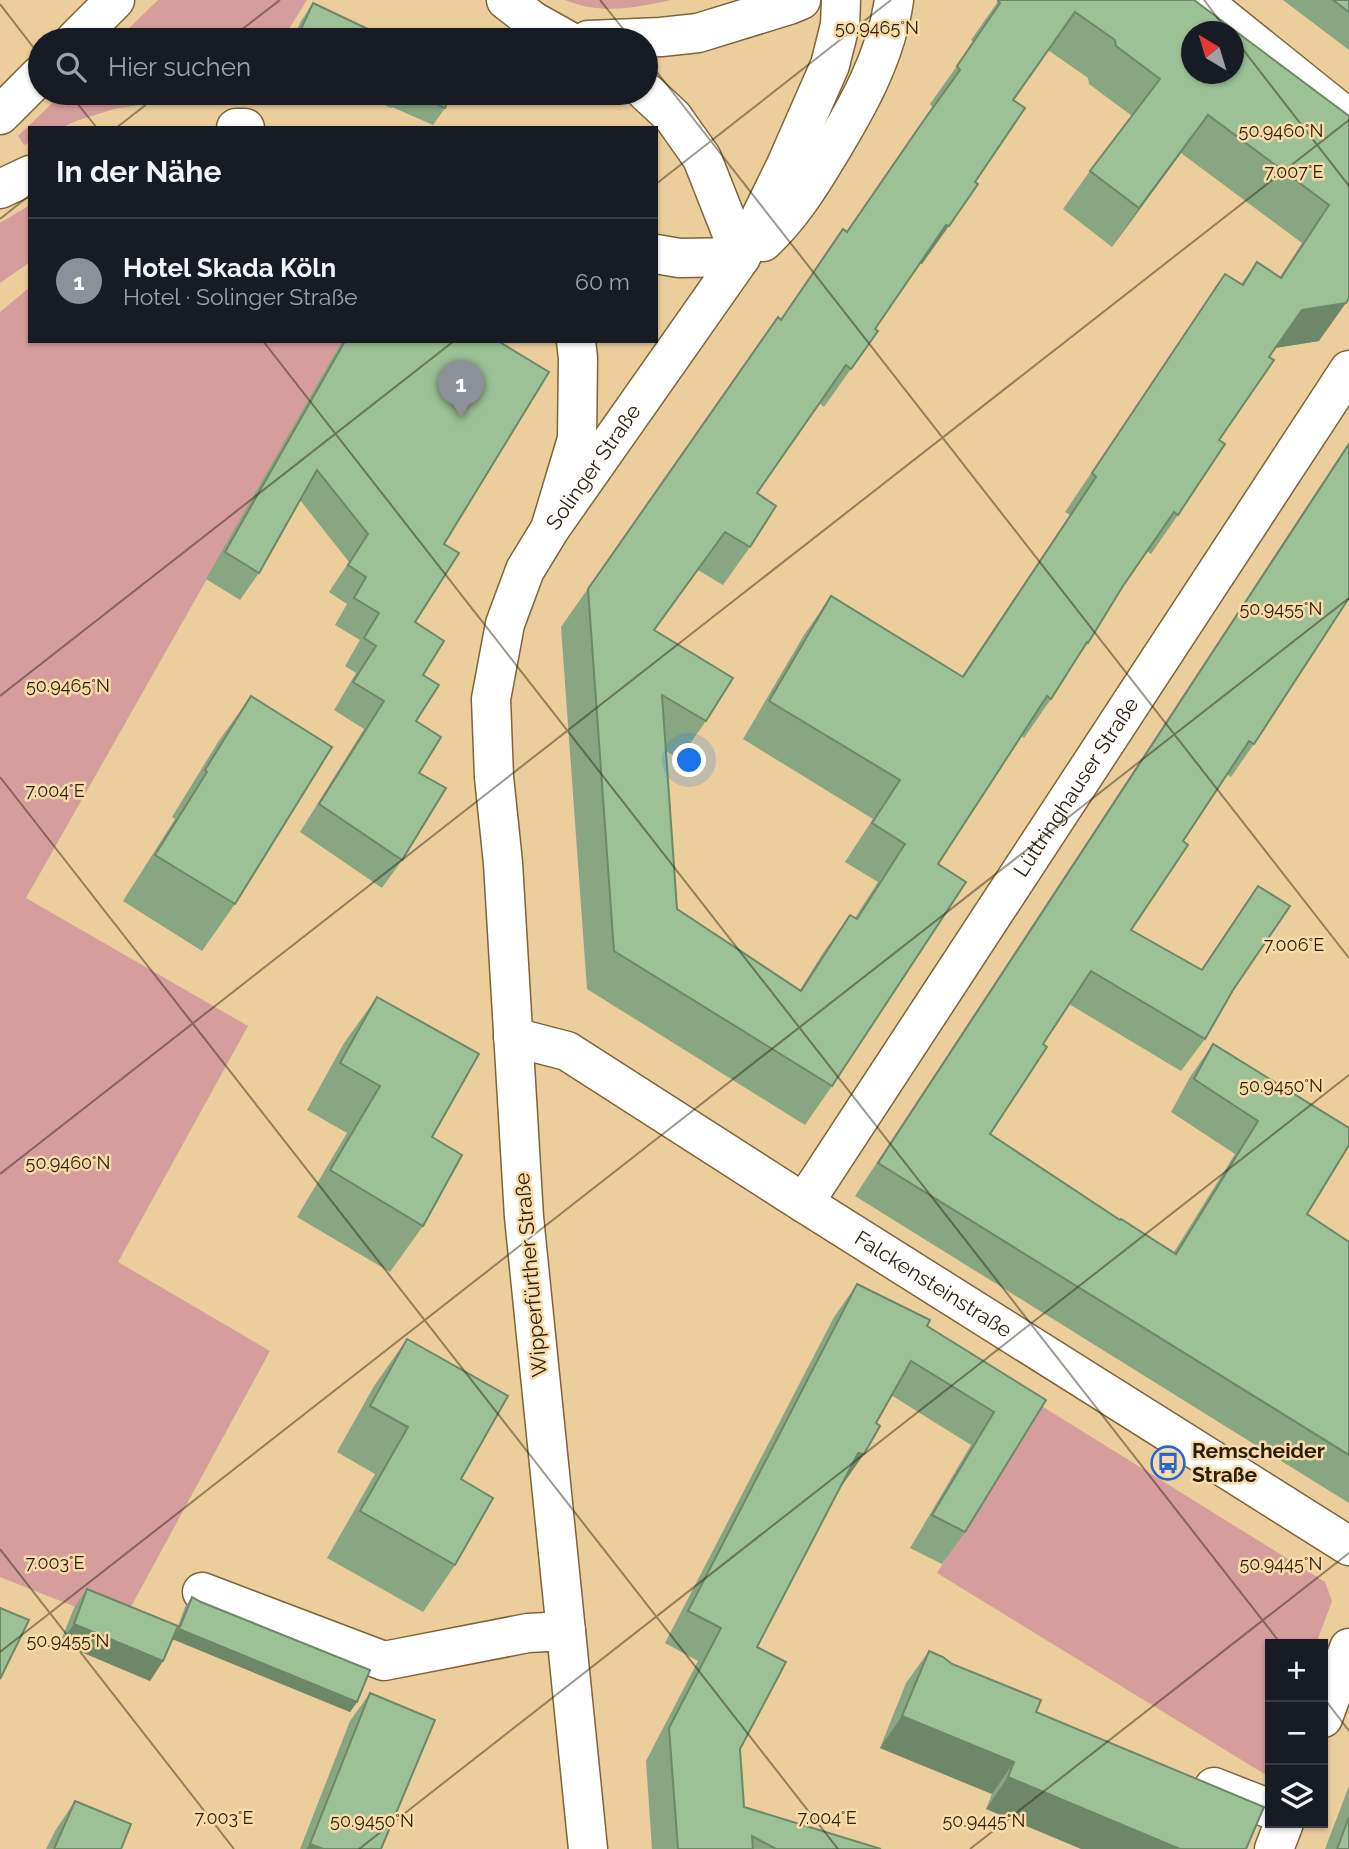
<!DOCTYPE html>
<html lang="de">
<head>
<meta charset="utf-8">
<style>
  body { margin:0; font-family:Raleway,sans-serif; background:#20242c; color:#f1f3f6 }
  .controls { position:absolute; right:21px; bottom:21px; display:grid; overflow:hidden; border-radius:0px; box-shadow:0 2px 5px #0004 }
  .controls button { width:63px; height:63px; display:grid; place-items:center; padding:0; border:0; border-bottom:2px solid #363941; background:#171b24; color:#f1f3f6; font:35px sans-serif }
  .compass { position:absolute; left:1181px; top:21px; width:63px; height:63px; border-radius:50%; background:#171b24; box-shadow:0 2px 5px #0004; rotate:322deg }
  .you { position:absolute; left:690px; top:761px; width:24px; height:24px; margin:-18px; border:5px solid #fff; border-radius:50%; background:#1a73e8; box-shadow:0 0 0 10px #1a73e833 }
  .badge { display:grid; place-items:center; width:46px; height:46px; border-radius:50%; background:#8c9099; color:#fff; font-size:23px; font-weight:700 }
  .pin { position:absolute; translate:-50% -58px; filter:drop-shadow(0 2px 4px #0008) }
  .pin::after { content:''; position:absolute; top:37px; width:24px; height:21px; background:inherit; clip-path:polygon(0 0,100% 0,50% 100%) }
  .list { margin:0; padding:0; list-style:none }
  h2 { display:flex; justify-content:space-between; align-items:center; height:91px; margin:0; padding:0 28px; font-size:30px }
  h2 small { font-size:23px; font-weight:400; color:#9ea1a6 }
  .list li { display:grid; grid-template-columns:46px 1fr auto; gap:21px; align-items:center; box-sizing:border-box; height:126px; padding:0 28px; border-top:2px solid #363941 }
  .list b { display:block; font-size:26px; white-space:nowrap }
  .list p { margin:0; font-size:23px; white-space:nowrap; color:#9ea1a6 }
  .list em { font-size:23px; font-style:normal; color:#9ea1a6 }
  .icon { flex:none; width:38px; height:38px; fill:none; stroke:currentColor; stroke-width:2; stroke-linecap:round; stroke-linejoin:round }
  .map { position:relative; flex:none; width:1349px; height:1849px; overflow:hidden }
  .search { position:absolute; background:#171b24; box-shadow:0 2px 5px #0004; left:28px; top:28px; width:630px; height:77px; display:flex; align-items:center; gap:18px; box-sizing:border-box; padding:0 24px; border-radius:38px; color:#9ea1a6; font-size:26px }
  .panel { position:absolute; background:#171b24; box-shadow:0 2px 5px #0004; left:28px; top:126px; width:630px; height:217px; border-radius:0px }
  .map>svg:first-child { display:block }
  .green { fill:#d59d9b }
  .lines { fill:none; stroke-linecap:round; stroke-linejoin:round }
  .minor-casing { stroke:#7e6436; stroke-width:41 }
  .highway-casing { stroke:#7e6436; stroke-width:41 }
  .minor { stroke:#fff; stroke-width:38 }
  .highway { stroke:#fff; stroke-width:38 }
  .wall { fill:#87a681; fill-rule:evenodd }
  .shaded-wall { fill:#6e8769 }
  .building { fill:#9dc196; stroke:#6e8769; stroke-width:2; fill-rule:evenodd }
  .ticks { fill:none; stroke:#291e0a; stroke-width:2; stroke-opacity:0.45 }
  .labels { text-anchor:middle; stroke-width:5; stroke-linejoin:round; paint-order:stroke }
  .street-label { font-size:21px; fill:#291e0a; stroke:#f8dba9 }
  .poi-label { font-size:21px; font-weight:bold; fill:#291e0a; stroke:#f8dba9; text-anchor:start }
  .ticks-label { font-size:18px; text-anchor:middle; fill:#291e0a; stroke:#f8dba9; stroke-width:5; stroke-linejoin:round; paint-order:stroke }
</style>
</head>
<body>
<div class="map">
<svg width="1349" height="1849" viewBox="0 0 1349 1849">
  <rect width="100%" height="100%" fill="#ebce9c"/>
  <!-- green -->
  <g class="green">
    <path d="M158 0H307L282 40H117Z"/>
    <path d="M565 0H671C634 8 601 15 565 0Z"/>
    <path d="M63 93H239L233 97 169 100 114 109 76 121 61 128H30V142L24 145 18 136Z"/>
    <path d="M30 205V262L0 283V223Z"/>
    <path d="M30 287V341H342L26 898 248 1026 118 1262 270 1351 121 1625 0 1577V312Z"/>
    <path d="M1040 1405 1325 1582 1332 1601 1316 1644H1270V1764L1266 1775 937 1573Z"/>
  </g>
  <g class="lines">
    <defs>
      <g id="minor">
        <path d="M1201 0 1349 119"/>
        <path d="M763 242C790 217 809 187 827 157 857 108 886 57 894 0"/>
        <path id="s1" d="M513 1037 567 1051 804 1203 1349 1546"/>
        <path id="s2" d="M804 1203 1349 370"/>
        <path d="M202 1592 384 1661 528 1633 566 1631"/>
        <path d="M1323 1718 1349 1648"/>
        <path d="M1214 1787 1270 1809"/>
        <path id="s3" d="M588 1849 524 1217 503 863 494 777 491 699 505 624 525 570 550 529 741 257 786 165 830 65 840 25 841 0"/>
        <path d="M1274 1849 1284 1823"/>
      </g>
      <g id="highway">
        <path d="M506 0 533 21 567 40"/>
        <path d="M75 40 115 0"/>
        <path d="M588 40 661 37 698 33 789 5 801 0"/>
        <path d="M646 92 673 117 702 158 741 257 679 258 656 254"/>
        <path d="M0 115 40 75"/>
        <path d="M236 128H245"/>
        <path d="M0 189 30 175"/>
        <path d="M550 529 577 439 578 358 576 341"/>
      </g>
    </defs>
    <!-- minor casing -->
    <use href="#minor" class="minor-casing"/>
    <!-- highway casing -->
    <use href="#highway" class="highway-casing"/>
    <!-- minor -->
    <use href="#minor" class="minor"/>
    <!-- highway -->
    <use href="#highway" class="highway"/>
  </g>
  <!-- wall -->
  <g class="wall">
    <path d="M999 0H1194L1349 116 1319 341 1275 348 1219 440 1178 515 1151 554 1147 551 1123 586 1088 643 1065 676 1051 699 1024 738 1021 735 938 864 832 1086 805 1125 587 989 561 627 778 317 781 319 847 232 933 108 930 104 974 42 971 40ZM1048 50 1088 78 1089 84 1132 116 1090 171 1063 209 1112 247 1181 153 1302 243 1280 277 1257 262 1241 284 1225 274 1065 512 1070 515 962 676 831 596 804 635 743 739 873 819 845 862 878 882 855 918 850 915 823 953 800 990 677 909 666 751 679 759 706 721 654 630 698 570 723 585 750 547 757 493 819 403 824 407 878 331 875 329 920 264H922L975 182 1014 100Z"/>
    <path d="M1283 0H1349V50Z"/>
    <path d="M313 3 391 40H292L301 21Z"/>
    <path d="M358 93H452L445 108 433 125 392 107 391 108Z"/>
    <path d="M342 341H498L444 544 415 622 423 675 416 721 419 773 402 860 382 888 300 832 364 729 334 710 356 673 345 666 360 640 335 625 347 604 329 592 349 562 300 500 259 573 240 600 206 579Z"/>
    <path d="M1349 442V598L1254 744 1231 777 1227 774 1183 841 1131 930 1201 970 1258 886 1233 990 1205 1039 1181 1071 1069 1004 1043 1044 990 1134 1120 1220 1174 1252 1235 1154 1171 1112 1190 1077 1213 1044 1349 1128 1307 1214 1349 1242V1503L855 1196Z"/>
    <path d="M251 696 235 904 202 951 123 901 175 819 172 817 218 742Z"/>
    <path d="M377 997 432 1137 423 1226 390 1272 297 1217 347 1133 307 1110 344 1043Z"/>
    <path d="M857 1284 1046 1400 965 1532 942 1564 910 1548 971 1445 891 1395 841 1487H840L757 1647 740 1749 744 1807 881 1849H652L646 1761 698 1661 665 1643 834 1317Z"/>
    <path d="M407 1339 461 1479 455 1565 423 1612 327 1558 375 1474 337 1452 374 1386Z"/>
    <path d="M87 1589 178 1626 185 1607 192 1597 357 1702 350 1712 173 1639 163 1661 150 1681 60 1643 74 1608Z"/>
    <path d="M929 1651 1036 1712 1246 1849 986 1809 992 1794 880 1748 906 1683Z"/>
    <path d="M370 1693 381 1849H300L350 1721Z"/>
    <path d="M1349 1786V1849H1325Z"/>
    <path d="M75 1801 121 1849H46L55 1831Z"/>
  </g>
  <!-- shaded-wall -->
  <g class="shaded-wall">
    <path d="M1208 115 1181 153 1112 247 1139 208Z"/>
    <path d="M946 225 949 226 922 264 920 263Z"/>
    <path d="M1346 303 1319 341 1275 348 1302 310Z"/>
    <path d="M725 532 698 570 627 668Z"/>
    <path d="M858 1453 864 1454 841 1487 835 1485Z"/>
    <path d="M74 1624 163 1661 150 1681 60 1643Z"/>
    <path d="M179 1629 357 1702 350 1712 172 1639Z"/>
    <path d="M902 1716 1014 1762 992 1794 880 1748Z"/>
    <path d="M1008 1777 1180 1849H1081L986 1809Z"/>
    <path d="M310 1844 323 1849H306Z"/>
  </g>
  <!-- building -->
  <g class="building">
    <path d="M999 0H1194L1349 116V298L1346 303 1302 310 1269 357 1274 360 1219 440 1225 444 1178 515 1174 512 1123 586 1088 643 1087 642 1051 699 1047 696 1014 747 938 864 966 882 832 1086 614 951 588 589 778 317 781 320 843 229 847 232 924 120 960 70 957 66 1000 3 998 1ZM1075 12 1115 40 1116 46 1160 79 1090 171 1139 208 1208 115 1329 205 1281 278 1257 262 1243 285 1225 274 1092 473 1096 477 963 677 831 596 769 701 900 780 872 823 905 844 857 919 850 915 801 991 677 909 662 695 706 721 733 678 654 630 725 532 750 547 776 506 757 493 846 365 851 369 878 331 875 329 946 225 949 226 978 184 975 182 1025 108 1013 100ZM1192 32H1234V74H1192Z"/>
    <path d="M1333 0H1349V12Z"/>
    <path d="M313 3 391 40H296Z"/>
    <path d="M412 93H452L445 108Z"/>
    <path d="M345 341H498L549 372 444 544 459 553 415 622 444 641 423 675 439 685 416 721 441 737 419 773 446 788 402 860 319 804 384 701 353 682 376 646 364 638 379 613 354 598 366 577 348 565 368 534 317 470 259 573 225 552Z"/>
    <path d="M1349 444V598L1254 744 1249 741 1183 841 1188 845 1131 930 1202 970 1258 886 1290 906 1233 990 1205 1039 1091 971 1043 1044 1047 1047 990 1134 1120 1220 1121 1219 1176 1254 1258 1121 1194 1079 1213 1044 1349 1128V1145L1307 1214 1349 1242V1455L878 1163Z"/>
    <path d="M251 696 332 747 235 904 155 855 207 772 205 770Z"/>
    <path d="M377 997 479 1054 432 1137 462 1155 423 1226 330 1170 380 1086 340 1063Z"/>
    <path d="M857 1284 930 1320 927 1326 1046 1400 965 1532 932 1515 994 1412 911 1361 876 1423 880 1426 864 1454 858 1453 757 1647 786 1662 740 1749 744 1807 881 1849H776L752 1836 753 1849H678L669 1728 721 1628 688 1611Z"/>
    <path d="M407 1339 508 1396 461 1479 493 1498 455 1565 360 1511 408 1427 370 1406Z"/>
    <path d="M87 1589 178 1626 163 1661 74 1624Z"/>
    <path d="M192 1597 201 1602 370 1670 357 1702 179 1629Z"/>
    <path d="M0 1608 29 1620 0 1679Z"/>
    <path d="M929 1651 943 1657 952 1664 1041 1700 1036 1712 1264 1807 1246 1849H1180L1008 1777 1014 1762 902 1716Z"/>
    <path d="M370 1693 435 1720 381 1849H323L310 1844Z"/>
    <path d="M75 1801 131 1824 121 1849H54Z"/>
    <path d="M1349 1817V1849H1337Z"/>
  </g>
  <!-- ticks -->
  <path class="ticks" d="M600 0 632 40M1204 0 1228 32M0 4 40 56M1234 38 1349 186M228 40 280 0M646 58 1349 958M69 93 97 128M116 128 161 93M656 184 891 0M0 219 30 195M263 341 1281 1644M0 696 454 341M0 777 838 1849M0 1174 1349 120M0 1549 234 1849M0 1652 1349 598M1323 1697 1349 1731M359 1849 1349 1075M970 1849 1349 1553"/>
  <!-- icons -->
  <defs>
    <symbol id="bus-ring" viewBox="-11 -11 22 22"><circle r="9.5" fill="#f8dba9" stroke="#2766d3" stroke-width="1.5"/><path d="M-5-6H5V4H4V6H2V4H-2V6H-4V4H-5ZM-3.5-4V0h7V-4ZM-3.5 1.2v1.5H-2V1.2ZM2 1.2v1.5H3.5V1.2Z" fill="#2766d3"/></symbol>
  </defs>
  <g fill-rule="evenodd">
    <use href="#bus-ring" x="1149" y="1444" width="38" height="38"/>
  </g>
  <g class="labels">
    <!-- street labels -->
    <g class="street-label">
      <text dy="7" stroke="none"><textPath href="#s3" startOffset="1412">Solinger Straße</textPath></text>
      <text dy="7" stroke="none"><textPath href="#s2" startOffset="497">Lüttringhauser Straße</textPath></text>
      <text transform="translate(531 1275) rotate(-95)" y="7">Wipperfürther Straße</text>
      <text dy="7" stroke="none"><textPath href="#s1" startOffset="490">Falckensteinstraße</textPath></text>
    </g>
    <!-- poi labels -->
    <g class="poi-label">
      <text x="1192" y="1458">Remscheider<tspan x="1192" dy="24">Straße</tspan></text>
    </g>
  </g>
  <g class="ticks-label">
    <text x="877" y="34">50.9465°N</text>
    <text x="1281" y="137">50.9460°N</text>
    <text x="1294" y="178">7.007°E</text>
    <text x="1281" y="615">50.9455°N</text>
    <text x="68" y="692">50.9465°N</text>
    <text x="55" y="797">7.004°E</text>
    <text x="1294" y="951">7.006°E</text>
    <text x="1281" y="1092">50.9450°N</text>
    <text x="68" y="1169">50.9460°N</text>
    <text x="55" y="1569">7.003°E</text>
    <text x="1281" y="1570">50.9445°N</text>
    <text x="68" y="1647">50.9455°N</text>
    <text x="224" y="1824">7.003°E</text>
    <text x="827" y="1824">7.004°E</text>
    <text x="372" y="1827">50.9450°N</text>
    <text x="984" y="1827">50.9445°N</text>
  </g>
</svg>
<div class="controls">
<button>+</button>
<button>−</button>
<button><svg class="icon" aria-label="layers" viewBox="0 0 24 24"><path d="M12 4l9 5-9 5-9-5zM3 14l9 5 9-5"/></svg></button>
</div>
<svg class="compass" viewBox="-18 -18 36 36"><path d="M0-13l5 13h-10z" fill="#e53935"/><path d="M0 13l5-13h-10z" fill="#9ea1a6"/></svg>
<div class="you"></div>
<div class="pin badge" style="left:461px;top:418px">1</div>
<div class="search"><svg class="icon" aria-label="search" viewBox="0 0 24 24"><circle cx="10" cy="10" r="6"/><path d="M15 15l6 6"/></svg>Hier suchen</div>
<section class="panel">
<h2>In der Nähe<small></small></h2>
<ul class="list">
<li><span class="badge">1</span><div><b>Hotel Skada Köln</b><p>Hotel · Solinger Straße</p></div><em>60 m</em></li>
</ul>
</section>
</div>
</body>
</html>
